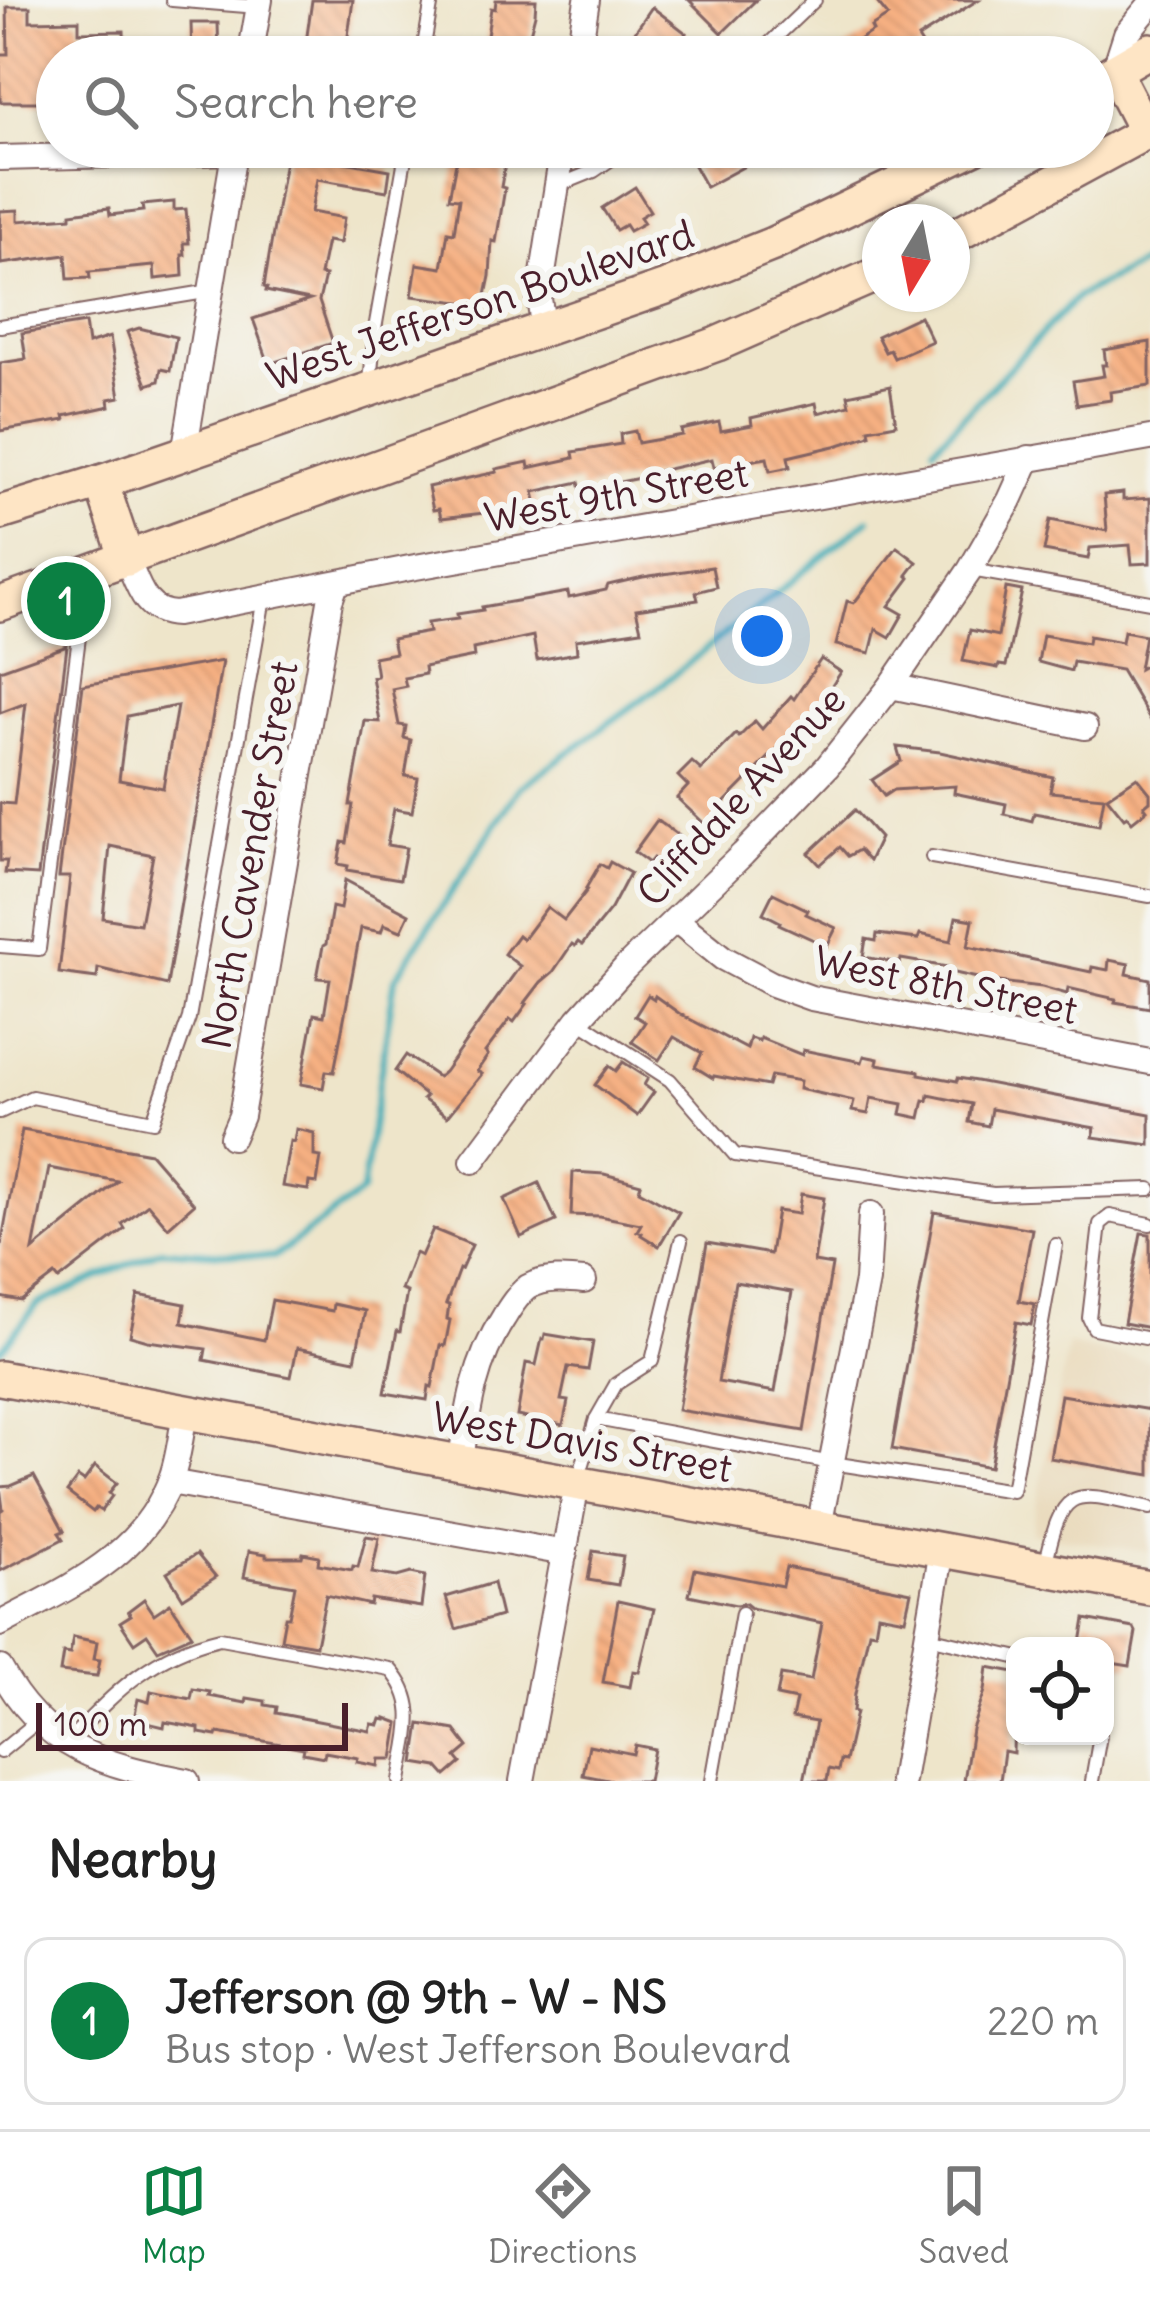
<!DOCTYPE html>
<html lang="en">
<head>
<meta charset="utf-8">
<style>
  body { margin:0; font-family:Delius,sans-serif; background:#f2f2f2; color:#222 }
  .controls { position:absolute; right:36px; bottom:36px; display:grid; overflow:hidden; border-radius:24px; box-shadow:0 3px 9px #0004 }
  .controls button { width:108px; height:108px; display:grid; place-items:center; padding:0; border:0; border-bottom:3px solid #e0e0e0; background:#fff; color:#222; font:60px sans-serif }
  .compass { position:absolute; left:862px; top:204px; width:108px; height:108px; border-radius:50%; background:#fff; box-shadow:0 3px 9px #0004; rotate:190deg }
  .scale { position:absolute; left:36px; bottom:30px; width:312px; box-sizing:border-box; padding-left:12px; border:6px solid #4a1f2b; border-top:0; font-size:33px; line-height:42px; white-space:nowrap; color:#4a1f2b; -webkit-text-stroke:9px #f6f6f2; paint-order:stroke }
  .you { position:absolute; left:762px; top:636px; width:42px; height:42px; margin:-30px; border:9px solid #fff; border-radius:50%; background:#1a73e8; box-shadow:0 0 0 18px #1a73e833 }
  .badge { display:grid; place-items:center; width:78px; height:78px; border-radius:50%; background:#0b8043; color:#fff; font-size:39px; font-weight:700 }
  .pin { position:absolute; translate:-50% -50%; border:6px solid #fff; box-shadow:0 3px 12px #0006 }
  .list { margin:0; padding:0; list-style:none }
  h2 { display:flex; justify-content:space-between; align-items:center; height:156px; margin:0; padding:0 48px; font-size:51px }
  h2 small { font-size:39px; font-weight:400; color:#767676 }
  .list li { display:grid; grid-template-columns:78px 1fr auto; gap:36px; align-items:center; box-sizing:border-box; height:168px; margin:0 24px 24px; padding:0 24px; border:3px solid #e0e0e0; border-radius:24px }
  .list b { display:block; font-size:45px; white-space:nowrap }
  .list p { margin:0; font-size:39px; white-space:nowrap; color:#767676 }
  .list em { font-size:39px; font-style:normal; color:#767676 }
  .icon { flex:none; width:66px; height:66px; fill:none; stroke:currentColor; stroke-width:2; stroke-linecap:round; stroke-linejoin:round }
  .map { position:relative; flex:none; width:1150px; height:1781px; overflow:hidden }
  .search { position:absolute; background:#fff; box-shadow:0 3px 9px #0004; left:36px; right:36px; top:36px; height:132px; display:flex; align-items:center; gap:30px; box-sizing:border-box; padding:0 42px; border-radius:66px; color:#767676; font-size:45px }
  .sheet { height:348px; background:#fff }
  nav { display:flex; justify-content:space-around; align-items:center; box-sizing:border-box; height:168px; border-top:3px solid #e0e0e0; background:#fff; font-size:33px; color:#767676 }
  nav a { display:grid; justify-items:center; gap:6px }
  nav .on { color:#0b8043 }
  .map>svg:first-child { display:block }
  .built { fill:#e9d9ba }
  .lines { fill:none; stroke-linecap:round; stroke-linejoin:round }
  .stream { stroke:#3dadb8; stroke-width:6 }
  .building { fill:url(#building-back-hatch); fill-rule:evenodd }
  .lane-casing { stroke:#836463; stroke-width:16 }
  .street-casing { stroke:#836463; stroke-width:28 }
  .secondary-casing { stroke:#836463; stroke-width:38 }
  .lane { stroke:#fff; stroke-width:12 }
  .street { stroke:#fff; stroke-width:24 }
  .secondary { stroke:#fee5c5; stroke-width:33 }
  .labels { text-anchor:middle; stroke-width:12; stroke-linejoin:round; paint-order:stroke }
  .street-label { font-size:39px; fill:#4a1f2b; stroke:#f6f6f2 }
</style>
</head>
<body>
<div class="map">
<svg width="1150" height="1781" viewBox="0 0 1150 1781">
  <defs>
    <pattern id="building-back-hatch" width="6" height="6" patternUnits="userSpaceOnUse" patternTransform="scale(3)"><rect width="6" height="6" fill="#f6b082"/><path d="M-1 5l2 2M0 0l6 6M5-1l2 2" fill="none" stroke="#d49770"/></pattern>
  </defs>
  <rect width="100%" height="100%" fill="#f6f6f2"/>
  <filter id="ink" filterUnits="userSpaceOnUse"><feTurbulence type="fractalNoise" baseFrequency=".00833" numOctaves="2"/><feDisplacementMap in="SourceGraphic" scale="24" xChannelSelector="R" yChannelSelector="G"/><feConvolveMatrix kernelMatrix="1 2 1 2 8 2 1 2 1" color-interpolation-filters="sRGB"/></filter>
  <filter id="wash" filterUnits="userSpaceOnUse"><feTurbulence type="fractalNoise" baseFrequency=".004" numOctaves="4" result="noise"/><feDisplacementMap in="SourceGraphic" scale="48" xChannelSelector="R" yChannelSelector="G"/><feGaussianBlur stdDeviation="2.7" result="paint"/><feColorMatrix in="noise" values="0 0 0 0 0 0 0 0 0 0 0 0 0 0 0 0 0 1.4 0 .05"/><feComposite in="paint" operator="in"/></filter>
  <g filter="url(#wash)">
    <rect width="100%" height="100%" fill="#eee5ca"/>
    <!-- built -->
    <path class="built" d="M1068 1345 1150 1361V1552L1031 1533Z"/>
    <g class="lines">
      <!-- stream -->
      <g class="stream">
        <path d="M934 447 1078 296 1150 259"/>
        <path d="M0 1351 38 1304 161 1250 274 1257 362 1192 395 979 519 788 656 689 869 519"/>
      </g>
    </g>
    <g id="blocks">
      <!-- building -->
      <g class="building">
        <path d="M312 0H353L345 57H304Z"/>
        <path d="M496 0H536L535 14 524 57H484L491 8 495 9Z"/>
        <path d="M689 0H756L722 33Z"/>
        <path d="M875 0H978L918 38 923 46 906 57H831L873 31 871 27 888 16Z"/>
        <path d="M7 7H30V21L79 20V32L124 31 125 57H57V102H0V54H8Z"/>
        <path d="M652 7 686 33 670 57H627L632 36Z"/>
        <path d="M191 23H218L219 57H192Z"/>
        <path d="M291 147H342L339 161 390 170 387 191 317 179 311 212 344 218 340 243 327 241 320 275 325 276 319 301 333 343 269 364 253 319 310 300 266 291 267 288 264 287 286 154H290Z"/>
        <path d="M459 147H508L501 187 505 188 496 242 492 241 490 276 484 305 412 296 417 264 442 268 448 232 454 233 459 199 449 198Z"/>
        <path d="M697 147H767L743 167 706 187 687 153Z"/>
        <path d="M635 187 650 211 640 217 644 223 629 231 625 225 616 230 602 208Z"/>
        <path d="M174 202V210L186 209 189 243H184L185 255H182L183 276 155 279 154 266 89 272 90 278 68 279 66 255 1 264 0 211 18 210V221L71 217V213L109 208 110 215 143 211 142 205Z"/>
        <path d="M920 316 932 341 894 358 890 350 885 352 877 336Z"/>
        <path d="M85 323 88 344 110 337 120 397 109 399 110 406 64 416 65 420 0 431V363L26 359 22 333Z"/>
        <path d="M139 328 176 337 170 371 161 369 159 381 147 385 127 332Z"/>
        <path d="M1150 342V386L1110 392 1111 400 1077 405 1073 381 1104 376 1102 365H1106L1104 350Z"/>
        <path d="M890 386 896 424 869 429 870 435 839 445 788 457 790 467 770 471 767 458 714 467 712 459 659 471V474L581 490 579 482 534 492 537 505 515 510 514 505 484 513 441 518 439 509 433 510 428 487 497 472 496 469 528 462 529 468 574 458 573 452 621 444 620 434 635 431 638 443 682 435 681 430 719 422 721 431 752 425 751 418 816 403 818 413 850 405 848 395Z"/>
        <path d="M1123 493V500L1150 498V563L1132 564 1130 545 1090 548 1088 559 1044 551 1050 520 1107 531 1104 495Z"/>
        <path d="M897 547 917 562 907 575 910 578 889 606 903 614 890 637 876 629 870 653 836 645 847 601 854 603Z"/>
        <path d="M712 567 716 587 696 592 698 600 636 609 641 630 576 640 577 653 537 660 533 636 473 649 474 657 424 667 425 674 404 678 406 686 392 689 399 725 406 726 404 738 411 740 405 776 418 778 412 812 394 809 387 845 406 848 400 879 347 870 348 866 338 864 342 842 347 843 353 805H350L365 721 380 722 372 677 377 676 374 657 395 653 392 639 429 632 427 623 458 619 457 614 483 610 482 607 568 592 569 598 606 590 608 585 643 577Z"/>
        <path d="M1006 588 1022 591 1006 666 999 665 998 668 963 661 970 630 998 636Z"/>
        <path d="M1124 631 1145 635 1139 669 1150 663V719L1121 670 1073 662 1071 671 1038 662 1043 635 1088 643 1089 636 1122 642Z"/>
        <path d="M67 646 38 875 5 873 7 861H0V803L14 804 26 703 0 713V670Z"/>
        <path d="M821 659 841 672 812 716 789 743 786 740 716 811 720 815 709 828 677 798 688 786 678 776 692 762 701 770 736 734 739 737 755 721 762 729 791 696 794 699Z"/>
        <path d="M222 661 167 985 98 968 97 978 59 973 70 877H59L83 685ZM177 706 163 788 119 780 127 716ZM110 846 153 855 140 924 103 918Z"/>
        <path d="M897 747 940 752 1053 777 1050 792 1104 797 1099 825 1034 813 1032 821 1004 814 1006 804 954 793 955 786 893 790 884 796 872 780 901 761Z"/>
        <path d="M1137 777 1150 793V801L1144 806 1147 810 1132 822 1127 816 1124 818 1107 797Z"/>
        <path d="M855 810 880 838 869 861 859 850 848 856 840 847 820 865 809 853Z"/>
        <path d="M657 820 679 836 663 857 658 862 653 858 649 863 634 852Z"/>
        <path d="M610 862 630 873 611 909 582 945 578 942 575 946 572 944 553 972 541 982 525 1003 527 1004 514 1022 510 1019 485 1052 488 1055 477 1071 482 1074 447 1117 423 1099 426 1096 395 1071 406 1055 438 1077 444 1072 520 966 504 954 518 935 523 939 547 907 564 920 588 889 586 888 600 864 607 868Z"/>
        <path d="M345 880 409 914 401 931 384 924 381 932 361 928 334 1072 326 1071 323 1088 301 1084 314 1014 324 1016 330 979 317 978 323 946 326 944 332 907 340 909Z"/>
        <path d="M773 893 808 910 806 914 836 928 827 946 779 924 780 922 763 913Z"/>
        <path d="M956 917 973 920 968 946 1091 972 1092 967 1108 970 1109 960 1129 964 1127 974 1150 979V1008L1115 1002 1116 999 1068 988 1067 994 1042 987 991 981 946 971 947 967 901 959 900 963 863 957 866 939 876 941 877 934 918 939 920 934 951 941Z"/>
        <path d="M648 995 654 999 655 996 680 1014 747 1049 750 1038 759 1041 760 1038 802 1055 803 1050 862 1062 864 1056 878 1059 877 1064 919 1071V1074L957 1081 958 1078 976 1081 1150 1114V1145L1093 1137 1095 1128 991 1109 988 1126 969 1122 972 1104 929 1095 928 1101 924 1100 920 1118 901 1114 903 1104 871 1098 868 1114 852 1111 854 1101 799 1089 800 1081 771 1076 768 1086 714 1076 713 1078 695 1067 702 1053 674 1037 659 1060 632 1042 645 1022 635 1016Z"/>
        <path d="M623 1062 648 1078 644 1085 654 1092 637 1116 595 1085 609 1066 616 1071Z"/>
        <path d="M296 1129 314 1133V1156L321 1157 317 1183 309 1182 308 1190 282 1186 290 1141 294 1142Z"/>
        <path d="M22 1130 150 1153 194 1204 168 1227 148 1204 122 1224 125 1229 59 1280 55 1275 21 1301 0 1297V1251ZM49 1168 118 1181 33 1250Z"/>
        <path d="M573 1172 604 1174 641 1184 639 1190 679 1212 659 1246 641 1235 642 1233 637 1231 641 1224 599 1216 571 1215Z"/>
        <path d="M539 1183 556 1221 521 1237 504 1199Z"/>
        <path d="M801 1194 824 1198 814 1262 832 1265 804 1431 678 1410 707 1243 770 1254 777 1211 798 1214ZM735 1282 792 1292 775 1392 718 1382Z"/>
        <path d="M934 1212 1032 1229 1019 1301 1035 1304 1031 1325 1016 1322 990 1467 892 1449Z"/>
        <path d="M433 1229 472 1245 461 1270 459 1269 446 1304 449 1305 447 1319 450 1320 445 1346 440 1345 432 1387 429 1386 427 1400 385 1393 397 1331 400 1332 407 1292 401 1290 415 1253 421 1256Z"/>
        <path d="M1141 1233 1150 1234V1328L1124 1323Z"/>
        <path d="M138 1295 185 1304 182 1323 264 1340 272 1300 332 1311 333 1304 365 1311 355 1360 297 1348 291 1377 204 1360 206 1349 148 1341 130 1336Z"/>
        <path d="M545 1334 593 1342 588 1370 568 1367 561 1400 568 1401 563 1425 517 1416 526 1363 536 1365 542 1339H544Z"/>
        <path d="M1061 1395 1150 1410V1475L1050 1458Z"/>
        <path d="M95 1466 117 1483 109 1493 112 1496 101 1511 96 1508 93 1512 67 1492 78 1477 84 1481Z"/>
        <path d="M34 1476 64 1531 59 1533 63 1539 0 1571V1511L3 1509 0 1487 11 1486Z"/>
        <path d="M366 1536 379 1538 372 1573 397 1577 411 1573 425 1576 421 1607 371 1599 370 1605 326 1595 316 1645 281 1639 285 1617H289L295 1586 244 1577 249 1551 266 1554V1557H302L303 1553 319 1556 318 1564 352 1570 353 1566 358 1567Z"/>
        <path d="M593 1551 623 1556 618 1585 588 1580Z"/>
        <path d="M197 1554 216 1577 183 1598 167 1572Z"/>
        <path d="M786 1567 911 1592 905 1619 878 1614 875 1632 869 1631 855 1694 853 1711 856 1712 845 1761 840 1760 838 1771 829 1769 827 1781H804L816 1722 792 1718 796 1700 777 1696 781 1675 811 1680 822 1623 751 1608 745 1603 736 1605 689 1595 695 1569 782 1586Z"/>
        <path d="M493 1583 501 1616 456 1629 446 1597Z"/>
        <path d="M144 1599 154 1614 170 1603 192 1635 158 1650 147 1634 134 1643 120 1622 131 1615 128 1611Z"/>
        <path d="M618 1601 654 1609 639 1672 633 1671 630 1687 603 1682Z"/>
        <path d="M1085 1619 1134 1628 1136 1632 1130 1666 1105 1662V1646H1085L1081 1643Z"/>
        <path d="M73 1637 97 1642 94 1659 100 1660 97 1676 60 1672 63 1653 70 1654Z"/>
        <path d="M988 1667 1015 1672 1013 1753 1004 1751 1000 1781H964L972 1729 985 1691Z"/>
        <path d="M193 1689 210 1692 209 1696 246 1703 247 1698 265 1701V1705L277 1707 276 1713 370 1731 372 1724 379 1725 381 1719 386 1720V1718L399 1723 393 1759H379L378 1766 357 1762 358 1758 325 1752 324 1757 303 1753 304 1748 218 1733 217 1736 199 1733V1728L165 1722 164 1727 143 1722 144 1717 135 1714 138 1699 149 1702 151 1691 191 1699Z"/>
        <path d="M420 1724 455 1730 468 1747 456 1757 461 1763 446 1776 438 1767 414 1763Z"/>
        <path d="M589 1745 633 1754 635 1745 654 1749 648 1781H613L583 1775Z"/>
      </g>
    </g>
  </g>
  <g filter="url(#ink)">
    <use href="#blocks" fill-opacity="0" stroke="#836463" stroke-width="3"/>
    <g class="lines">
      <defs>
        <g id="lane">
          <path d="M172 0 258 7"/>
          <path d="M422 57 432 0"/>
          <path d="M755 57 815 0"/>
          <path d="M557 186 594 171 629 147"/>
          <path d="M0 326 211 291"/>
          <path d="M370 382 375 329 407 147"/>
          <path d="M971 570 1150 602"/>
          <path d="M932 857 1150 896"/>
          <path d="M0 946 39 949 83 606 77 579"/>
          <path d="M578 1020 670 1080 735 1155 993 1194 1150 1189"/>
          <path d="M0 1112 32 1097 153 1121 189 1018 264 598"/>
          <path d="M1150 1224 1110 1216 1100 1224 1089 1318 1094 1328 1150 1339"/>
          <path d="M596 1419 616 1384 652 1361 681 1241"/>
          <path d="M578 1481 596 1419 832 1463 1012 1491 1056 1245"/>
          <path d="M1045 1567C1063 1482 1072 1491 1150 1508"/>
          <path d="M928 1637 1015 1657"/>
          <path d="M1105 1692V1710"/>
          <path d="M67 1742C116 1692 149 1655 220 1638L390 1669C422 1704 407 1738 400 1781"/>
          <path d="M0 1752 38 1721"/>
          <path d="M712 1781 742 1613"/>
          <path d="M1092 1781 1100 1736"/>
        </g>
        <g id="street">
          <path d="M250 57 260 0"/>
          <path d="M578 57 587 0"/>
          <path d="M1114 71 1126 34 1150 5"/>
          <path d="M0 158 234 152"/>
          <path d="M544 330 539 299 563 147"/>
          <path d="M184 453 235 147"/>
          <path d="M127 559C138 585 144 613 176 614L410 568 1150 438"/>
          <path d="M891 686 1085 727"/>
          <path d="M676 920 723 958 772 984 811 998 1150 1062"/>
          <path d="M232 1137 241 1116 330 601 336 584"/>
          <path d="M473 1161 578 1020 625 968 743 854 827 767 891 686 970 570 1010 500 1029 458"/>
          <path d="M461 1462C467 1411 475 1361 504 1317 510 1307 518 1294 528 1287 546 1277 566 1279 584 1281"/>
          <path d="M170 1482 565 1553"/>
          <path d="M819 1527 867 1281 871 1214"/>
          <path d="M0 1624C69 1587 144 1556 172 1476 179 1456 181 1434 185 1412"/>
          <path d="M0 1668C43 1749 103 1765 187 1781"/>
          <path d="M522 1781 577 1484"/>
          <path d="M902 1781 942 1550"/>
        </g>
        <g id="secondary">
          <path d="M1114 71 1146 133"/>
          <path d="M1093 83 1150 50"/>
          <path d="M952 237 1150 130"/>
          <path d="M101 482 127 559"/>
          <path d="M0 513 101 482 666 287 773 244 975 147"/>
          <path d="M0 604 717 344 880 273"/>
          <path d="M0 1378 1150 1588"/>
        </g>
      </defs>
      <!-- lane casing -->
      <use href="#lane" class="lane-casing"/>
      <!-- street casing -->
      <use href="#street" class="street-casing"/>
      <!-- secondary casing -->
      <use href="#secondary" class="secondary-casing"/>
      <!-- lane -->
      <use href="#lane" class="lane"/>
      <!-- street -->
      <use href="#street" class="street"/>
      <!-- secondary -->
      <use href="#secondary" class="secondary"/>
    </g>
  </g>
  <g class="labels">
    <!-- street labels -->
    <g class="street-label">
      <text transform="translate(480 305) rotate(-19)" y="14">West Jefferson Boulevard</text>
      <text transform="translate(616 495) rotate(-10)" y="14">West 9th Street</text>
      <text transform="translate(741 796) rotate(-47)" y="14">Cliffdale Avenue</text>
      <text transform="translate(250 855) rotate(-80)" y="14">North Cavender Street</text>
      <text transform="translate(946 985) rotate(11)" y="14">West 8th Street</text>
      <text transform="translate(582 1442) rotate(10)" y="14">West Davis Street</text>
    </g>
  </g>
</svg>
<div class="controls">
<button><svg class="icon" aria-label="locate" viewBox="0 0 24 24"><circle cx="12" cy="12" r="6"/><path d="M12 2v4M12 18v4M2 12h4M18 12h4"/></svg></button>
</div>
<svg class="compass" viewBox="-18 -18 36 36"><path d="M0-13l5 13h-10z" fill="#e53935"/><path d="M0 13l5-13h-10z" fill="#767676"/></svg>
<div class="scale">100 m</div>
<div class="you"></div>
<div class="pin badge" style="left:66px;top:601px">1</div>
<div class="search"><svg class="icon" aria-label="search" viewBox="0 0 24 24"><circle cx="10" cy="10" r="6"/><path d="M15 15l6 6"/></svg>Search here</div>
</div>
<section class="sheet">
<h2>Nearby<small></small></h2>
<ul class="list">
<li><span class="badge">1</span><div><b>Jefferson @ 9th - W - NS</b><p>Bus stop · West Jefferson Boulevard</p></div><em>220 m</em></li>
</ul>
</section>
<nav>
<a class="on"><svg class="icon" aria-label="map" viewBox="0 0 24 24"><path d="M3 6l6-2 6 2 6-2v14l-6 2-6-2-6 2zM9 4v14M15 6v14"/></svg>Map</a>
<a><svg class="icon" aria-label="directions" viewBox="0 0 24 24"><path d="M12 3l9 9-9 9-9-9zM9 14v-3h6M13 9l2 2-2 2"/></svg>Directions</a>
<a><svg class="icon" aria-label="saved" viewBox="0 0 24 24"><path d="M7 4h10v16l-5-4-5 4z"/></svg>Saved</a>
</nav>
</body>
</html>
